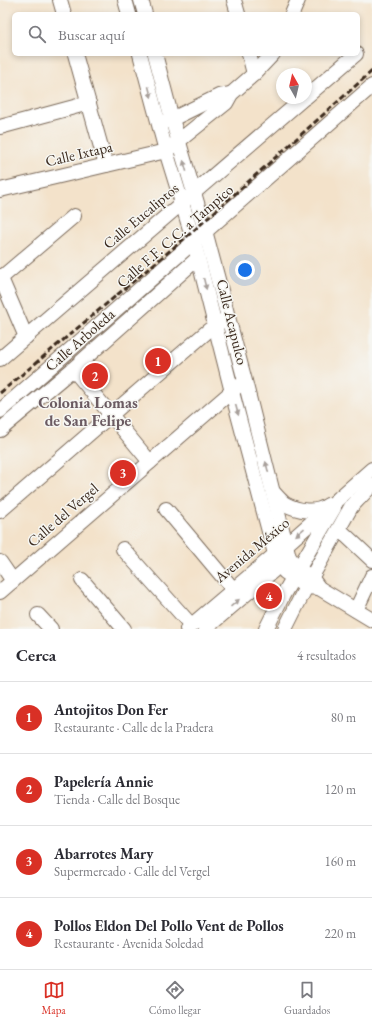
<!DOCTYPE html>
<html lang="es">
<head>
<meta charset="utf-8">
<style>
  body { margin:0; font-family:"EB Garamond",serif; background:#f7f7f7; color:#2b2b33 }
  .compass { position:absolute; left:276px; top:68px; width:36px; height:36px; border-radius:50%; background:#fff; box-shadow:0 2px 6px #0003; rotate:352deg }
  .you { position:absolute; left:245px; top:270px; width:14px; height:14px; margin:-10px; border:3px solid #fff; border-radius:50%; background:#1a73e8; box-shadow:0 0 0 6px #1a73e833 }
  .badge { display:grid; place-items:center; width:26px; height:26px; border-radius:50%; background:#d93025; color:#fff; font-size:13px; font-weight:700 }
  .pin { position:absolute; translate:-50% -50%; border:2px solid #fff; box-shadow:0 1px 4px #0006 }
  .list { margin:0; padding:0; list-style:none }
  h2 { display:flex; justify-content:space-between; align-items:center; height:52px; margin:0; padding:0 16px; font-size:17px }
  h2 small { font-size:13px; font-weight:400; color:#7c7c81 }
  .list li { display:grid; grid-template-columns:26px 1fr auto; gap:12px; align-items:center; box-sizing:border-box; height:72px; padding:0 16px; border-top:1px solid #e1e1e2 }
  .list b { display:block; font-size:15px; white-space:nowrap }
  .list p { margin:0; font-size:13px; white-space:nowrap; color:#7c7c81 }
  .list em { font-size:13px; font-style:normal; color:#7c7c81 }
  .icon { flex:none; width:22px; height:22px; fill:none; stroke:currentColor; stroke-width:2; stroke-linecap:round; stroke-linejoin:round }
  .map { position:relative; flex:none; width:372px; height:629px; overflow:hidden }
  .search { position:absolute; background:#fff; box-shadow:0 2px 6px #0003; left:12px; right:12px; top:12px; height:44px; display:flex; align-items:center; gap:10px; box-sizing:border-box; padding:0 14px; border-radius:6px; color:#7c7c81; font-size:15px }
  .sheet { height:340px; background:#fff }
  nav { display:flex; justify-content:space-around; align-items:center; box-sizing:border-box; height:56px; border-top:1px solid #e1e1e2; background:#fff; font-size:11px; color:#7c7c81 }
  nav a { display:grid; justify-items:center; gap:2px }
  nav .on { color:#d93025 }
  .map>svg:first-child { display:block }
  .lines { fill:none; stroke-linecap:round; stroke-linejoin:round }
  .minor-casing { stroke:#7b6a5a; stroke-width:16 }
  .minor { stroke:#fff; stroke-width:14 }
  .rail { stroke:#3b2a1e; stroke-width:3; stroke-dasharray:6 3; stroke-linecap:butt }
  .oneway { fill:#a79f9a }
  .labels { text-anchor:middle; stroke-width:3; stroke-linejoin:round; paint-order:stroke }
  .street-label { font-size:15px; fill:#3b2a1e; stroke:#f6f6f2 }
  .neighbourhood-label { font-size:16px; font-weight:bold; fill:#6b5b62; stroke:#f6f6f2 }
</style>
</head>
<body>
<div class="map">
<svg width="372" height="629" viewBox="0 0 372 629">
  <rect width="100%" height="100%" fill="#f6f6f2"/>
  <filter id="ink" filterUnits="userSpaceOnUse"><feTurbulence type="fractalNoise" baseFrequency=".025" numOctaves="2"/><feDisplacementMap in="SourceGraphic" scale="8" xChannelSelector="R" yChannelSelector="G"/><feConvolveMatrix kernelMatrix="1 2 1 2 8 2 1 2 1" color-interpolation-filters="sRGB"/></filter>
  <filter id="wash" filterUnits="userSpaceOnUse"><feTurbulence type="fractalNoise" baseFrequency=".012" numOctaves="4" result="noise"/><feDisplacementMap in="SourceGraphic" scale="16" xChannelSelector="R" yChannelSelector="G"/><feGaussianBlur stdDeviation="0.9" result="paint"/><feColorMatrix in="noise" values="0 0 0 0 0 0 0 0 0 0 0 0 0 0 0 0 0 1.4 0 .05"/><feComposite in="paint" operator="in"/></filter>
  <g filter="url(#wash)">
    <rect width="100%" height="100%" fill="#f3e2ca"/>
  </g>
  <g filter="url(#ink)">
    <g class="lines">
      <defs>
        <g id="minor">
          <path d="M60 0 64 14"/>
          <path d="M125 0 129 14"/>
          <path d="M141 0 145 14"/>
          <path d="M234 0 238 14"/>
          <path d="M292 14 298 0"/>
          <path d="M75 54 106 165"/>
          <path d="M140 54 166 151 194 242 232 392 275 554 285 572 306 587 319 588"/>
          <path d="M155 54 172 119 203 223 245 381 289 557 298 569 311 577 319 588 372 620"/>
          <path d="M249 54 254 74"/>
          <path d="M306 97 356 54"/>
          <path d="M163 122 172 119 219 96 231 94"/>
          <path d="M0 127 89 103"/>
          <path d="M0 190 166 151 226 103 231 94 254 74 273 54"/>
          <path d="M0 276 26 337"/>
          <path d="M1 278 74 216"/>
          <path d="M0 359 304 98"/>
          <path d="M73 369 150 462"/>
          <path d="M0 411 372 86"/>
          <path d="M0 430 73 369 198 258"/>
          <path d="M273 492C277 496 281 501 285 504 298 511 315 514 328 505"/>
          <path d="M166 509 233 589"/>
          <path d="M0 511 209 330 222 321"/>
          <path d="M339 529 372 560"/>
          <path d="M123 549 191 625"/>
          <path d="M0 562 13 581"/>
          <path d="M82 580 124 629"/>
          <path d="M0 592 238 386"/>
          <path d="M356 610 372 576"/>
          <path d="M38 615 51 629"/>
          <path d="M187 629 286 545 372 469"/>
          <path d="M205 629 287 559"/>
          <path d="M266 629 283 595 334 508"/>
          <path d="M285 629 306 587 351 507 372 485"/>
        </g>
      </defs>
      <!-- minor casing -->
      <use href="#minor" class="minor-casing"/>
      <!-- minor -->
      <use href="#minor" class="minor"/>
      <!-- rail -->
      <path class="rail" d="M0 393 191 233 372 71"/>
    </g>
    <!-- one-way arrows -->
    <defs><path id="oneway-solid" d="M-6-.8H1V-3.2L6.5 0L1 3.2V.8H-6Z"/></defs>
    <g class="oneway">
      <use href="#oneway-solid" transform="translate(150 92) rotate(75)"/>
      <use href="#oneway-solid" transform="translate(185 166) rotate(-106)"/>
      <use href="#oneway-solid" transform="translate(205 284) rotate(76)"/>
      <use href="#oneway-solid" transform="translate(237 410) rotate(75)"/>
      <use href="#oneway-solid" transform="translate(267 467) rotate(-104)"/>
      <use href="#oneway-solid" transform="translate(300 532) rotate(139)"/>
      <use href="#oneway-solid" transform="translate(235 603) rotate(-41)"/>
    </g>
  </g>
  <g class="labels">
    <!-- street labels -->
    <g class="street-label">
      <text transform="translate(79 154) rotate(-13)" y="5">Calle Ixtapa</text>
      <text transform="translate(141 216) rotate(-40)" y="5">Calle Eucaliptos</text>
      <text transform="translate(175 236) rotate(-41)" y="5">Calle F.F. C.C. a Tampico</text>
      <text transform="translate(232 322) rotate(76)" y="5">Calle Acapulco</text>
      <text transform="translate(80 340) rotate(-41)" y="5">Calle Arboleda</text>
      <text transform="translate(63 515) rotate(-41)" y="5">Calle del Vergel</text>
      <text transform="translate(252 550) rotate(-40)" y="5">Avenida México</text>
    </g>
    <!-- neighbourhood labels -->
    <g class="neighbourhood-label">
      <text x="88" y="408">Colonia Lomas<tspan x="88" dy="18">de San Felipe</tspan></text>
    </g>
  </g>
</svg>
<svg class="compass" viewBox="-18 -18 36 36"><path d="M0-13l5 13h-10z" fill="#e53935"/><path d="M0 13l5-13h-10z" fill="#7c7c81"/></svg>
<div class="you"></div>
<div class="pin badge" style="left:158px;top:361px">1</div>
<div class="pin badge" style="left:95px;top:376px">2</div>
<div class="pin badge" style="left:123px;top:473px">3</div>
<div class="pin badge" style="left:269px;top:596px">4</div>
<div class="search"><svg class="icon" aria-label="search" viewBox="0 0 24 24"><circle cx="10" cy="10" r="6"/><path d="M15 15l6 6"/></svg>Buscar aquí</div>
</div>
<section class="sheet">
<h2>Cerca<small>4 resultados</small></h2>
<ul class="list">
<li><span class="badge">1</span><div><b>Antojitos Don Fer</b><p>Restaurante · Calle de la Pradera</p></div><em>80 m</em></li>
<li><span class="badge">2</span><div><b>Papelería Annie</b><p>Tienda · Calle del Bosque</p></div><em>120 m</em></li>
<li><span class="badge">3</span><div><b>Abarrotes Mary</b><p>Supermercado · Calle del Vergel</p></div><em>160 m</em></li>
<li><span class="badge">4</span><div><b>Pollos Eldon Del Pollo Vent de Pollos</b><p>Restaurante · Avenida Soledad</p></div><em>220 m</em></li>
</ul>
</section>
<nav>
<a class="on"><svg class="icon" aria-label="map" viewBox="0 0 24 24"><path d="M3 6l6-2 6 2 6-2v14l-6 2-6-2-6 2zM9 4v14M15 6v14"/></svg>Mapa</a>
<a><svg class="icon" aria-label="directions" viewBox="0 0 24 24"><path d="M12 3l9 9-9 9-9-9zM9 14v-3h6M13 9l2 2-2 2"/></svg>Cómo llegar</a>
<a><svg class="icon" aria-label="saved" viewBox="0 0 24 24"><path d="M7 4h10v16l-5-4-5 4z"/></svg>Guardados</a>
</nav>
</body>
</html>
